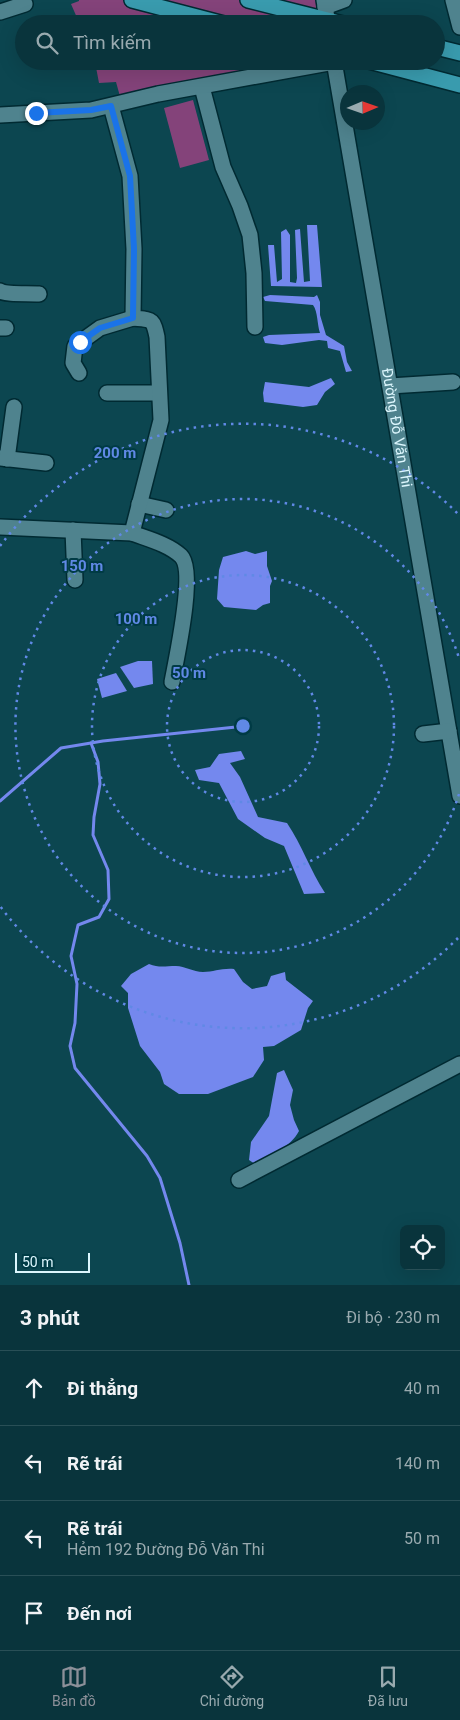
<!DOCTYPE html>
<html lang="vi">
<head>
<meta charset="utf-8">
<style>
  body { margin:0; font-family:Roboto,sans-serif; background:#123c43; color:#f1f3f6 }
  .controls { position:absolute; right:15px; bottom:15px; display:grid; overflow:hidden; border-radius:8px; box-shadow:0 5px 20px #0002 }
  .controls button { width:45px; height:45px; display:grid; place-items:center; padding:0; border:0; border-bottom:1px solid #294f56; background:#09343c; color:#f1f3f6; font:25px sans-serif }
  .compass { position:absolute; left:340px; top:85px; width:45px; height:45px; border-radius:50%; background:#09343c; box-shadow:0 5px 20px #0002; rotate:88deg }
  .scale { position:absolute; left:15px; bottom:12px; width:75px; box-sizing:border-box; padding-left:5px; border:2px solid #dcf6fd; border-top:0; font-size:14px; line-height:18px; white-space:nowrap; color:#dcf6fd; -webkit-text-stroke:4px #003b45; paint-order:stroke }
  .stop { position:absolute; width:15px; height:15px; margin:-11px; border:4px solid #1a73e8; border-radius:50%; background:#fff }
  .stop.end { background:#1a73e8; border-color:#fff; box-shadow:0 1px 5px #0008 }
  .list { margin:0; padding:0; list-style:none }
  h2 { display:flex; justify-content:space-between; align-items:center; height:65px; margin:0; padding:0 20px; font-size:21px }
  h2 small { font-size:16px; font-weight:400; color:#99aaaf }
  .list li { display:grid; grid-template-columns:32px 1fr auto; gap:15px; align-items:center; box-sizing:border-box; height:75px; padding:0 20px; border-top:1px solid #294f56 }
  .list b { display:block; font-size:19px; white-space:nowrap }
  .list p { margin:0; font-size:16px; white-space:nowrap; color:#99aaaf }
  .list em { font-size:16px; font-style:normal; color:#99aaaf }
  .icon { flex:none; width:28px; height:28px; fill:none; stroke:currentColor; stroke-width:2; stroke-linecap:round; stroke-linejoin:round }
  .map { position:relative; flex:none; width:460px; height:1285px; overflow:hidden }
  .search { position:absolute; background:#09343c; box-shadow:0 5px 20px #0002; left:15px; right:15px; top:15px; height:55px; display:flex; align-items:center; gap:12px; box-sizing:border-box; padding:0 18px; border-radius:28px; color:#99aaaf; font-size:19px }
  .sheet { height:365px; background:#09343c }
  nav { display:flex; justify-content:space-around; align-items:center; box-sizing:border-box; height:70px; border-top:1px solid #294f56; background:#09343c; font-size:14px; color:#99aaaf }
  nav a { display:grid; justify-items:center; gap:2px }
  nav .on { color:#8c9099 }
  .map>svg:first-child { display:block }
  .green { fill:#84437a }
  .water { fill:#7488ee }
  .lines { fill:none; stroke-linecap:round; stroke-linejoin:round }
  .stream { stroke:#7488ee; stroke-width:3 }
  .minor-casing { stroke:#002a32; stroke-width:18 }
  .major-casing { stroke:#002a32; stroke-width:18 }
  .minor { stroke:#4f838e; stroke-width:15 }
  .major { stroke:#399bae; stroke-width:15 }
  .route { stroke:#1a73e8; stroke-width:6 }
  .ring { fill:none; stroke:#6089e5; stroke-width:2.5; stroke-dasharray:2.5 5 }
  .labels { text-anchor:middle; stroke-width:4; stroke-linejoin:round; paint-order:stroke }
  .street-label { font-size:15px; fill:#dcf6fd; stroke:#003b45 }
  .centre { fill:#6089e5; stroke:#003b45; stroke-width:2.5 }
  .ring-label { font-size:15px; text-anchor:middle; font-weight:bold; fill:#6089e5; stroke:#003b45; stroke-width:4; stroke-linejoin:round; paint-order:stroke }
</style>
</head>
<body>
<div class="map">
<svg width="460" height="1285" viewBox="0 0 460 1285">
  <rect width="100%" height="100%" fill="#0c4650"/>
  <!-- green -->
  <g class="green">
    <path d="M79 0H323L327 24H83L85 23 84 19 78 20 71 4 79 1Z"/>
    <path d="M323 61 121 100 116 82 99 83 95 62Z"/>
    <path d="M193 100 209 160 180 168 164 108Z"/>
  </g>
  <!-- water -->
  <g class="water">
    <path d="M307 225H317L322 287 271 286 268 245H274L277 282 282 279 281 232 286 229 290 235V282L296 283 297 278 295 230 300 229 304 282 310 281Z"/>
    <path d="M270 295 314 297 317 295 320 302V315L326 335 344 346 347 362 352 371 346 372 340 351 328 348 327 341 319 340 282 345 265 343 263 337 269 335 320 333C317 324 318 312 313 305L265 301 263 297Z"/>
    <path d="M331 378 335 384 325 392 317 405 303 407 264 402 263 393 265 382 309 387Z"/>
    <path d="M246 551 255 554 267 551V566L272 581 270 586V603L263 605 256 610 224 607 217 599 219 570 223 557Z"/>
    <path d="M138 661H152L153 684 134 688 120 667Z"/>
    <path d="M116 673 127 691 102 698 97 679Z"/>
    <path d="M241 751 245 759 230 763 240 777 258 817 287 823C302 845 310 870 325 893L304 894 284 846 265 838 238 819 219 783 199 780 195 770 210 767 219 754Z"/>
    <path d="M149 964C159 968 165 966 176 966 185 966 193 972 203 972 214 972 221 968 234 969L243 982 252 989 267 986 271 976 285 972 286 980 313 1001 308 1008 301 1030 274 1046 263 1047 264 1060 253 1077 208 1094H179L164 1084 160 1072 140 1046 128 1008V993L121 986 131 974Z"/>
    <path d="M284 1070 293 1090 290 1105 294 1120 299 1131C290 1148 271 1155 255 1164L249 1160 251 1142 269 1116 277 1073Z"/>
  </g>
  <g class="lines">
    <!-- stream -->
    <g class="stream">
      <path d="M91 743 98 762 100 784 94 817 93 835 108 870 109 899 99 917 78 925 71 956 77 984 75 1023 70 1046 75 1068 147 1156 160 1178 180 1243 189 1285"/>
      <path d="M0 801 61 748 103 741 236 727"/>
    </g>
    <defs>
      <g id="minor">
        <path d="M324 0 328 24"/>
        <path d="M453 0 460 27"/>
        <path d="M325 7 344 0"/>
        <path d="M0 12 25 4"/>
        <path id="s1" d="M334 61 460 796"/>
        <path d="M202 87 223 167 240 206 250 235 254 273 255 327"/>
        <path d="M0 115 91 110 158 94 334 62"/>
        <path d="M0 291C7 295 29 293 39 294"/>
        <path d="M0 328H6"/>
        <path d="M79 373 73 363 75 346 100 328 133 318"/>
        <path d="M390 386 453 382"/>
        <path d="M107 393H159"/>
        <path d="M0 458 46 463"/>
        <path d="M7 459 14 407"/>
        <path d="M139 504 166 510"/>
        <path d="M0 527 132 533 161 420 157 337C153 318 152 320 133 318L134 249 130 176 111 106"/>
        <path d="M73 530 75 580"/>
        <path d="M132 533C148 539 168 544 181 556 196 571 176 660 172 682"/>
        <path d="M423 734 449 731"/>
        <path d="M239 1180 460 1064"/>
      </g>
      <g id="major">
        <path d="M132 0 224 24"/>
        <path d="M248 0 343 24"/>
        <path d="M436 47 460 53"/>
        <path d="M369 61 460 85"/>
      </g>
    </defs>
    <!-- minor casing -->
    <use href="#minor" class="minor-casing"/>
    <!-- major casing -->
    <use href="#major" class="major-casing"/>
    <!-- minor -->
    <use href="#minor" class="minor"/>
    <!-- major -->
    <use href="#major" class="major"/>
  </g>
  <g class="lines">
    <!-- route -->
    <path class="route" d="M36 113 91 110 111 106 130 176 134 249 133 318 100 328 80 342"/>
  </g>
  <!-- distance rings -->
  <g class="ring">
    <circle cx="243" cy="726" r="76"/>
    <circle cx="243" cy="726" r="151"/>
    <path d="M459 794A227 227 0 1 1 459 658"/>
    <path d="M458 938A302 302 0 0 1 0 906M0 546A302 302 0 0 1 458 514"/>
  </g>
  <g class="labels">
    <!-- street labels -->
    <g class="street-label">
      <text dy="5" stroke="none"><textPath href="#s1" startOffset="372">Đường Đỗ Văn Thi</textPath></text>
    </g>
  </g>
  <circle cx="243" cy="726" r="8" class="centre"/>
  <g class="ring-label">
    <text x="115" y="458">200 m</text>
    <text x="82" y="571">150 m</text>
    <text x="136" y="624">100 m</text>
    <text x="189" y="678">50 m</text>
  </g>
</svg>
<div class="controls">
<button><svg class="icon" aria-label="locate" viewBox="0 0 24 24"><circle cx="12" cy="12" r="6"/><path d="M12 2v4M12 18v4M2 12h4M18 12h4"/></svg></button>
</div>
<svg class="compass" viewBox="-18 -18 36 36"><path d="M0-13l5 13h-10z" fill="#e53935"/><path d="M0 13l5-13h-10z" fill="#99aaaf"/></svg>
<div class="scale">50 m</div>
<div class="stop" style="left:80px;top:342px"></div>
<div class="stop end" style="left:36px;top:113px"></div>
<div class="search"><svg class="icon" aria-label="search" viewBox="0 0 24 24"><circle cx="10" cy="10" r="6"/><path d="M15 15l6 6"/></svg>Tìm kiếm</div>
</div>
<section class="sheet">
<h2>3 phút<small>Đi bộ · 230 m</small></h2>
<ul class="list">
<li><svg class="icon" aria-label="ahead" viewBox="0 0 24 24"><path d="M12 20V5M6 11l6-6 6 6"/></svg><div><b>Đi thẳng</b></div><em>40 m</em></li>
<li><svg class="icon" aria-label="left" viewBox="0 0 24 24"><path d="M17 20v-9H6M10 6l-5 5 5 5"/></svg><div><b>Rẽ trái</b></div><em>140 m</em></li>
<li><svg class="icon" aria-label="left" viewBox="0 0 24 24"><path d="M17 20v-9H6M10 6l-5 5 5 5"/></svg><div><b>Rẽ trái</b><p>Hẻm 192 Đường Đỗ Văn Thi</p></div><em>50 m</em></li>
<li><svg class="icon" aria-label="arrive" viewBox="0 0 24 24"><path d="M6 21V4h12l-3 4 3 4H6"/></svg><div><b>Đến nơi</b></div></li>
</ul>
</section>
<nav>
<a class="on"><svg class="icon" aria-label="map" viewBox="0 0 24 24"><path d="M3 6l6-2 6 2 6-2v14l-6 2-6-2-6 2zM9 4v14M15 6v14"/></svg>Bản đồ</a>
<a><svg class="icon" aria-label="directions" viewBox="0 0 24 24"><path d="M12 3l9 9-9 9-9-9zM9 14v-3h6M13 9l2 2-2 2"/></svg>Chỉ đường</a>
<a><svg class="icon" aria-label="saved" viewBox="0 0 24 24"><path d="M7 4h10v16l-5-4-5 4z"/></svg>Đã lưu</a>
</nav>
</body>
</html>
